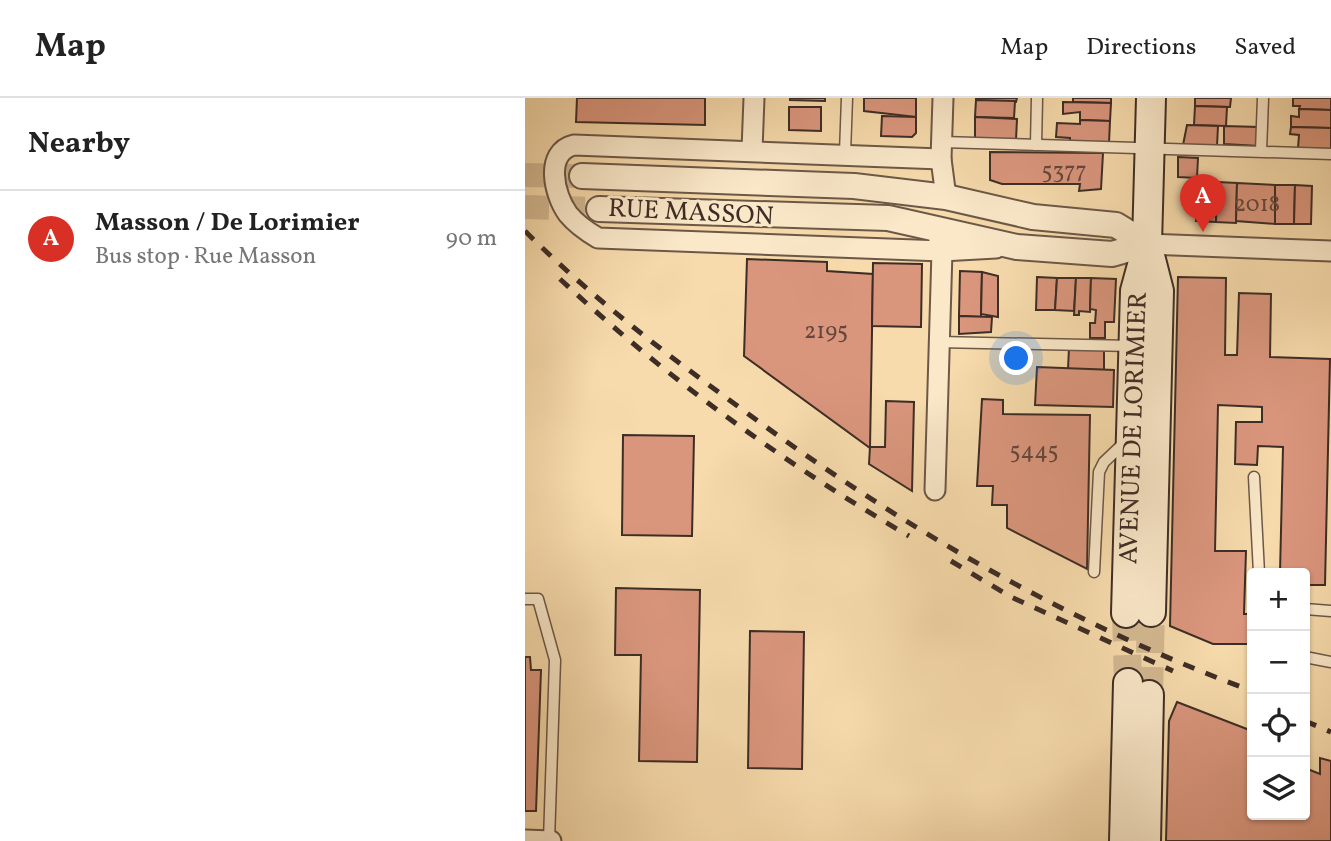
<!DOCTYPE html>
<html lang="en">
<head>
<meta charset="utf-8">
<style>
  body { margin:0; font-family:Vollkorn,serif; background:#f6f6f6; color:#222 }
  .controls { position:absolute; right:21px; bottom:21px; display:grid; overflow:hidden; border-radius:7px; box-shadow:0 2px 5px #0004 }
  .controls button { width:63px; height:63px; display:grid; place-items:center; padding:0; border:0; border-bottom:2px solid #e0e0e0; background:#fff; color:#222; font:35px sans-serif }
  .you { position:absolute; left:492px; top:261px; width:24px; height:24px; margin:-18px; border:5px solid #fff; border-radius:50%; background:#1a73e8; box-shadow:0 0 0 10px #1a73e833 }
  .badge { display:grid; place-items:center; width:46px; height:46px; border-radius:50%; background:#d93025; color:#fff; font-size:23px; font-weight:700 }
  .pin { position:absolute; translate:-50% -58px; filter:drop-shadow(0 2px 4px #0008) }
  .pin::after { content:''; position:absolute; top:37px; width:24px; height:21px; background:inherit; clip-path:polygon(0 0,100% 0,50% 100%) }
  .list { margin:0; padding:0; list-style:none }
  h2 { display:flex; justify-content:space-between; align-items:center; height:91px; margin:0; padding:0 28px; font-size:30px }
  h2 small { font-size:23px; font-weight:400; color:#767676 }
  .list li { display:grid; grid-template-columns:46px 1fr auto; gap:21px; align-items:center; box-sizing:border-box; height:98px; padding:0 28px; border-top:2px solid #e0e0e0 }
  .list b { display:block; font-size:26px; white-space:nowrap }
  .list p { margin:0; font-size:23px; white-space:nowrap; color:#767676 }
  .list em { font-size:23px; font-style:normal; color:#767676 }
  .icon { flex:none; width:38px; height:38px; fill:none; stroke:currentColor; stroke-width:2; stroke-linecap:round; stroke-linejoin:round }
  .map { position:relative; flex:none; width:806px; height:743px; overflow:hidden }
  header { display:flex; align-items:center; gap:42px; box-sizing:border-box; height:98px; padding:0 35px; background:#fff; border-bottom:2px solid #e0e0e0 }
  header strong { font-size:33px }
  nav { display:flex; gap:38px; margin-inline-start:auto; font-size:24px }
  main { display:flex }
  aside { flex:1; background:#fff }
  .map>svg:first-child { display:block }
  .building { fill:#da967d; stroke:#3d2d26; stroke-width:2 }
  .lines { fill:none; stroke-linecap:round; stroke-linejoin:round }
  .tertiary-tunnel { stroke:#d2b891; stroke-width:24; stroke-dasharray:24 12; stroke-linecap:butt }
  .secondary-tunnel { stroke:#d2b891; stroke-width:28; stroke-dasharray:28 14; stroke-linecap:butt }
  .service-casing { stroke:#6c5848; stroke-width:13 }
  .minor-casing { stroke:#6c5848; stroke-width:23 }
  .tertiary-casing { stroke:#6c5848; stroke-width:28 }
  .secondary-casing { stroke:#3d2d26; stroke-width:32 }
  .service { stroke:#fae8c9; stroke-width:10 }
  .minor { stroke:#fae8c9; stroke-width:19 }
  .tertiary { stroke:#fae8c9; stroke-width:24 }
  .secondary { stroke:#fae8c9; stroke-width:28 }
  .rail { stroke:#3d2d26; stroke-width:5; stroke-dasharray:12 12; stroke-linecap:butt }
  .labels { text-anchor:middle; stroke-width:6; stroke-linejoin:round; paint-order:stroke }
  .number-label { font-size:23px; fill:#64473c }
  .street-label { font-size:26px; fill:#3d2d26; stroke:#fae8c9 }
</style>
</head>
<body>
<header>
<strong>Map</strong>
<nav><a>Map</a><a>Directions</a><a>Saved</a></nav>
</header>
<main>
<aside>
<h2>Nearby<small></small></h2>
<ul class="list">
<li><span class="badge">A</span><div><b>Masson / De Lorimier</b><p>Bus stop · Rue Masson</p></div><em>90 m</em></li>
</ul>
</aside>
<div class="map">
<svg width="806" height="743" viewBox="0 0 806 743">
  <rect width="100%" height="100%" fill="#f7dbac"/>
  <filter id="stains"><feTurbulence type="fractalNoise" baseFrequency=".00286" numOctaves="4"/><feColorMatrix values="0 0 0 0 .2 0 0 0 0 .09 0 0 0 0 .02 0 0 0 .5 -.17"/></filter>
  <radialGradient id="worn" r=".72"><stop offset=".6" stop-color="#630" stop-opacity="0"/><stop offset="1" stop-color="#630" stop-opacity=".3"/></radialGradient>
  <!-- building -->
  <g class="building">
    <path d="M52 0H180V27L51 24Z"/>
    <path d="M265 0H300V3L265 2Z"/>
    <path d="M339 0H391V19L339 13Z"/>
    <path d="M451 0H492L491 4 451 2Z"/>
    <path d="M548 0H586V5L548 4Z"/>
    <path d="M670 0H706L705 9 670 8Z"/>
    <path d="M768 0H806V12L774 11 775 8H768Z"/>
    <path d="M451 2 490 3 489 20 450 19Z"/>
    <path d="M538 4 586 5 585 23 555 22V14L538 16Z"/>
    <path d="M670 8 702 9 701 28 669 27Z"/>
    <path d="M264 9H296V33L264 32Z"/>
    <path d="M774 11 806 12V30L766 29V18L774 19Z"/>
    <path d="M357 18 391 19V35L387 39 356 38Z"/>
    <path d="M450 19 492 21 491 42 450 41Z"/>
    <path d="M555 22 585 23 584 45 545 44V40L531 39 532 25 555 26Z"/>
    <path d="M662 27 693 28 692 48 658 47Z"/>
    <path d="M699 28 734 29V48L699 46Z"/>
    <path d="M766 29 806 30V51L773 50 774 37 765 36Z"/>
    <path d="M465 54 578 55 576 91 554 93 555 86H477L465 82Z"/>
    <path d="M653 59 673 60 672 80 653 79Z"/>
    <path d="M673 83 692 84 691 124 671 123Z"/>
    <path d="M692 84 712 85 711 125 691 124Z"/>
    <path d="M712 85 750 87V126L711 123Z"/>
    <path d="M750 87H770L769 126H750Z"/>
    <path d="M770 87 787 88 786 126H769Z"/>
    <path d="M222 161 302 164V173L348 176 345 350 219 258Z"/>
    <path d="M348 165 397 166 396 229 347 228Z"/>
    <path d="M435 173 457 174 456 219 434 218Z"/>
    <path d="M457 174 473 178V219L456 216Z"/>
    <path d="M512 179 532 180 530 212H511Z"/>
    <path d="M653 179 701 180 700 257H712L714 195 746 196 745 259 805 261 800 487H780V475H755L758 349 733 348 732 367 710 366 711 324H737V309L693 307 690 453H721L719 516H724L723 546H688L645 528Z"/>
    <path d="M532 180H551L549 213 530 212Z"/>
    <path d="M551 180H566L565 214 554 213V217H549Z"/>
    <path d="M566 180 591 181 589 224H580V240H565V225H570L571 212 565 211Z"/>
    <path d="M434 218 467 219 466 234 434 236Z"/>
    <path d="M544 250 579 251V272L543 271Z"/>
    <path d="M512 269 589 272 588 309 510 307Z"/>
    <path d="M457 301 478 302V316L565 317 562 471 482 430V407H467L468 388H452Z"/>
    <path d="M361 303 389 304 387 393 344 366 345 349H360Z"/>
    <path d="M98 337 169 338 167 438 97 437Z"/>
    <path d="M91 490 175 492 172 664 114 663 116 557H90Z"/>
    <path d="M225 533 279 534 277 671 223 670Z"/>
    <path d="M0 559H5L6 572H16L11 713H0Z"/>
    <path d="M652 604 727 633V717H780V670L795 676V660L806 663V743H641L644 623Z"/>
  </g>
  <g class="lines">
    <!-- tertiary-tunnel -->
    <g class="tertiary-tunnel">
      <path d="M0 77 57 78"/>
      <path d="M0 109 74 111"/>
    </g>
    <!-- secondary-tunnel -->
    <g class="secondary-tunnel">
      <path d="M601 515 603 585"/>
      <path d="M624 597 626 514"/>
    </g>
    <defs>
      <g id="service">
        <path d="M417 44 806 56"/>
        <path d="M511 47 512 0"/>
        <path d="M736 53 738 0"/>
        <path d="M320 55 322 0"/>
        <path d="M414 244 607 248"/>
        <path d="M729 379 734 475"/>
        <path d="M569 474 574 374 579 364 599 345"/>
        <path d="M0 501H13L30 562 24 743"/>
        <path d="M780 511 806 513"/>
        <path d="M780 559 806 564"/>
      </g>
      <g id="minor">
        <path d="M418 0 416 61 421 99"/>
        <path d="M227 52 229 0"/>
        <path d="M416 61 49 47C19 54 29 97 43 116 52 127 61 133 73 140L417 153 471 150"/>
        <path d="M622 146 806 153"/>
        <path d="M410 392 417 153 414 142"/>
        <path d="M0 742 26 743"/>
      </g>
      <g id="tertiary">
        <path d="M57 78 329 88 421 99 508 119 591 127 622 146"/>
        <path d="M74 111 363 120 492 149 587 156 622 146"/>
      </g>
      <g id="secondary">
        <path d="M626 0 622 146 634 193 626 514"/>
        <path d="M601 515 610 193 622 149"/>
        <path d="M599 743 603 585"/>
        <path d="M621 743 624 597"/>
      </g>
    </defs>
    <!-- service casing -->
    <use href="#service" class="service-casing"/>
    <!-- minor casing -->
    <use href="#minor" class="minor-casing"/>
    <!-- tertiary casing -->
    <use href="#tertiary" class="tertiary-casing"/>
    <!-- secondary casing -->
    <use href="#secondary" class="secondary-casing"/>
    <!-- service -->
    <use href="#service" class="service"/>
    <!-- minor -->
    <use href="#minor" class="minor"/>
    <!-- tertiary -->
    <use href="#tertiary" class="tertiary"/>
    <!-- secondary -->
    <use href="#secondary" class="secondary"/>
    <!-- rail -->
    <g class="rail">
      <path d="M0 133C61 194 129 247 199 298 364 422 533 521 727 593"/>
      <path d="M35 181C140 279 260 366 384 438"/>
      <path d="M426 463 486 499 648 573"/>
      <path d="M780 623 806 634"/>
    </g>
  </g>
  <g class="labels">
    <!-- number labels -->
    <g class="number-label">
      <text x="539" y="80">5377</text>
      <text x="732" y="113">2018</text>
      <text x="301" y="240">2195</text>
      <text x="509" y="360">5445</text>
    </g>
    <!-- street labels -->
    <g class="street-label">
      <text transform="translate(166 113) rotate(3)" y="9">RUE MASSON</text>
      <text transform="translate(607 330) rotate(-88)" y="9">AVENUE DE LORIMIER</text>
    </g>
  </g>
  <rect width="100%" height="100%" filter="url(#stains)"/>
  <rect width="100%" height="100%" fill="url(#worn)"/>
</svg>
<div class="controls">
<button>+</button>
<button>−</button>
<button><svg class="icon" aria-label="locate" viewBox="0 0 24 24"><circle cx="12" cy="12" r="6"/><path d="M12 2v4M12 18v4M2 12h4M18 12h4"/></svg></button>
<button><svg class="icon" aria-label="layers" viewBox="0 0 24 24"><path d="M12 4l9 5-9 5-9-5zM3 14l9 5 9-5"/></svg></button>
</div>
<div class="you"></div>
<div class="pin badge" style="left:678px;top:134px">A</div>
</div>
</main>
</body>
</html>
